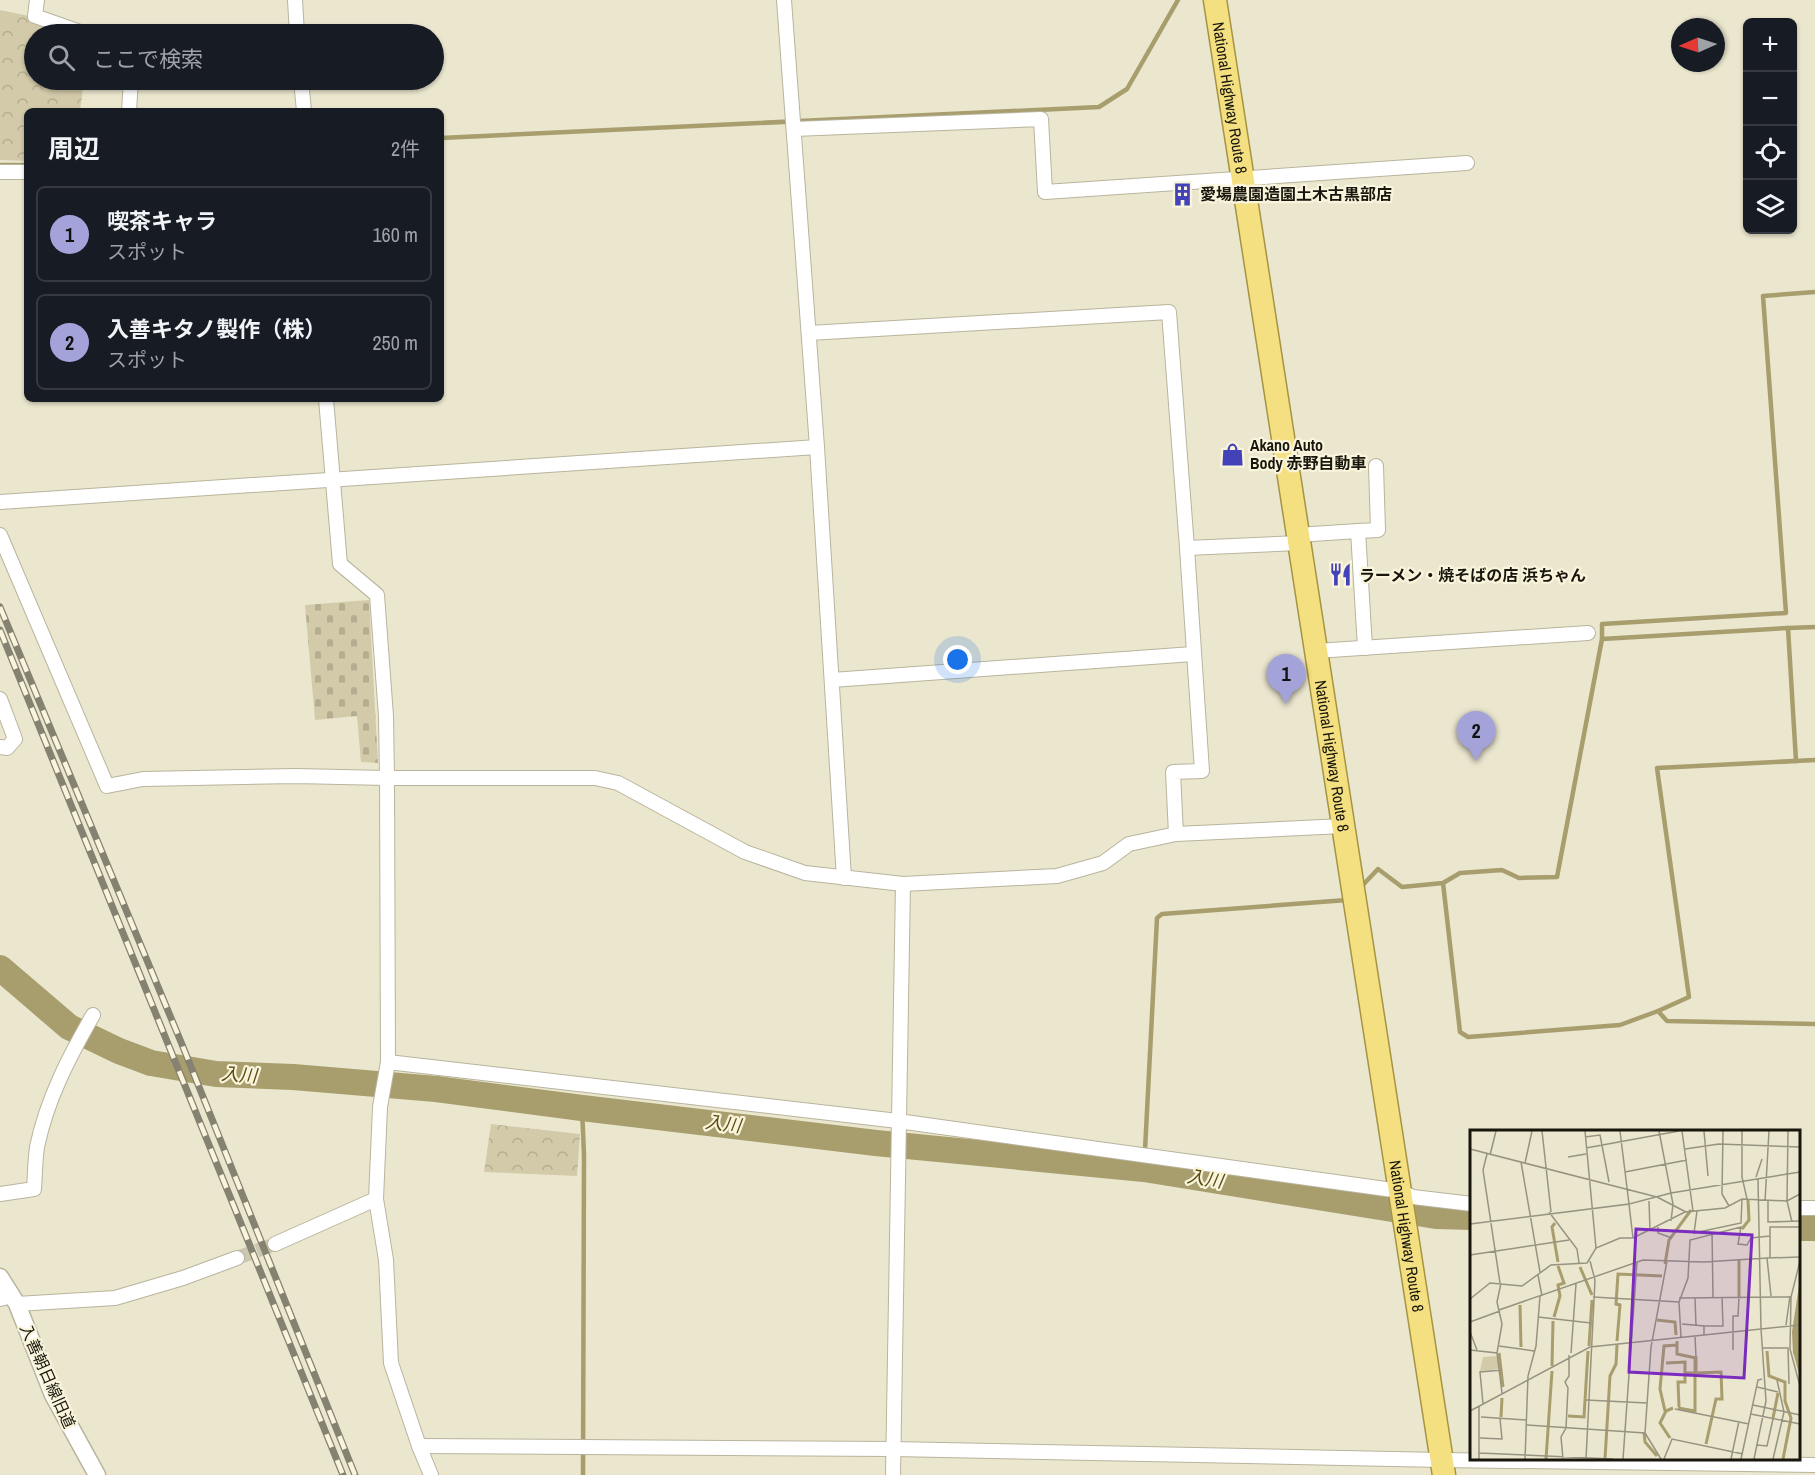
<!DOCTYPE html>
<html lang="ja">
<head>
<meta charset="utf-8">
<style>
  body { margin:0; font-family:"Archivo Narrow","Noto Sans JP",sans-serif; background:#242831; color:#f1f3f6 }
  .controls { position:absolute; right:18px; top:18px; display:grid; overflow:hidden; border-radius:9px; box-shadow:0 2px 4px #0004 }
  .controls button { width:54px; height:54px; display:grid; place-items:center; padding:0; border:0; border-bottom:2px solid #363941; background:#171b24; color:#f1f3f6; font:30px sans-serif }
  .compass { position:absolute; left:1671px; top:18px; width:54px; height:54px; border-radius:50%; background:#171b24; box-shadow:0 2px 4px #0004; rotate:267deg }
  .you { position:absolute; left:958px; top:660px; width:21px; height:21px; margin:-15px; border:4px solid #fff; border-radius:50%; background:#1a73e8; box-shadow:0 0 0 9px #1a73e833 }
  .badge { display:grid; place-items:center; width:39px; height:39px; border-radius:50%; background:#a3a3da; color:#111; font-size:20px; font-weight:700 }
  .pin { position:absolute; translate:-50% -50px; filter:drop-shadow(0 2px 3px #0008) }
  .pin::after { content:''; position:absolute; top:32px; width:21px; height:18px; background:inherit; clip-path:polygon(0 0,100% 0,50% 100%) }
  .list { margin:0; padding:0; list-style:none }
  h2 { display:flex; justify-content:space-between; align-items:center; height:78px; margin:0; padding:0 24px; font-size:26px }
  h2 small { font-size:20px; font-weight:400; color:#9ea1a6 }
  .list li { display:grid; grid-template-columns:39px 1fr auto; gap:18px; align-items:center; box-sizing:border-box; height:96px; margin:0 12px 12px; padding:0 12px; border:2px solid #363941; border-radius:9px }
  .list b { display:block; font-size:22px; white-space:nowrap }
  .list p { margin:0; font-size:20px; white-space:nowrap; color:#9ea1a6 }
  .list em { font-size:20px; font-style:normal; color:#9ea1a6 }
  .icon { flex:none; width:33px; height:33px; fill:none; stroke:currentColor; stroke-width:2; stroke-linecap:round; stroke-linejoin:round }
  .map { position:relative; flex:none; width:1815px; height:1475px; overflow:hidden }
  .search { position:absolute; background:#171b24; box-shadow:0 2px 4px #0004; left:24px; top:24px; width:420px; height:66px; display:flex; align-items:center; gap:15px; box-sizing:border-box; padding:0 21px; border-radius:33px; color:#9ea1a6; font-size:22px }
  .panel { position:absolute; background:#171b24; box-shadow:0 2px 4px #0004; left:24px; top:108px; width:420px; height:294px; border-radius:9px }
  .map>svg:first-child { display:block }
  .forest { fill:url(#forest-crowns) }
  .cemetery { fill:url(#cemetery-stones) }
  .lines { fill:none; stroke-linecap:round; stroke-linejoin:round }
  .stream { stroke:#a79d6d; stroke-width:4.5 }
  .river { stroke:#a79d6d; stroke-width:26 }
  .minor-tunnel { stroke:#cbc7b1; stroke-width:14; stroke-dasharray:14 7; stroke-linecap:butt }
  .minor-casing { stroke:#b9b49d; stroke-width:16 }
  .tertiary-casing { stroke:#b9b49d; stroke-width:19 }
  .trunk-casing { stroke:#a59443; stroke-width:25 }
  .minor { stroke:#fff; stroke-width:14 }
  .tertiary { stroke:#fff; stroke-width:16 }
  .trunk { stroke:#f4e080; stroke-width:22 }
  .rail-casing { stroke:#868271; stroke-width:7 }
  .rail { stroke:#f9f4db; stroke-width:4.5; stroke-dasharray:14; stroke-linecap:butt }
  .labels { text-anchor:middle; stroke-width:4.5; stroke-linejoin:round; paint-order:stroke }
  .street-label { font-size:16px; fill:#18160d; stroke:#f9f4db }
  .poi-label { font-size:16px; font-weight:bold; fill:#18160d; stroke:#f9f4db; text-anchor:start }
  .water-label { font-size:18px; font-style:italic; fill:#594d12; stroke:#f9f4db }
  .inset-river { fill:none; stroke:#a79d6d; stroke-width:3 }
  .inset-road { fill:none; stroke:#979381; stroke-width:1.5 }
  .view { fill:#7b2cbf; fill-opacity:0.15; stroke:#7b2cbf; stroke-width:3 }
  .inset-edge { fill:none; stroke:#18160d; stroke-width:3 }
</style>
</head>
<body>
<div class="map">
<svg width="1815" height="1475" viewBox="0 0 1815 1475">
  <defs>
    <pattern id="forest-crowns" width="20" height="18" patternUnits="userSpaceOnUse" patternTransform="scale(1.5)"><rect width="20" height="18" fill="#d2caa9"/><path d="M2 6a3 3 0 1 1 6 0M12 15a3 3 0 1 1 6 0" fill="none" stroke="#b4ad90"/></pattern>
    <pattern id="cemetery-stones" width="16" height="16" patternUnits="userSpaceOnUse" patternTransform="scale(1.5)"><rect width="16" height="16" fill="#d2caa9"/><path d="M2 7V4a2 2 0 0 1 4 0v3zM10 15v-3a2 2 0 0 1 4 0v3z" fill="#b4ad90"/></pattern>
  </defs>
  <rect width="100%" height="100%" fill="#ebe6ce"/>
  <!-- forest -->
  <g class="forest">
    <path d="M0 10 29 16 75 34H34V80H84L80 111H27V161L0 160Z"/>
    <path d="M491 1124 580 1134 577 1176 484 1172Z"/>
  </g>
  <!-- cemetery -->
  <path class="cemetery" d="M369 600 378 763 361 762 357 716 315 720 305 605Z"/>
  <g class="lines">
    <!-- stream -->
    <g class="stream">
      <path d="M441 138 1099 107 1127 89 1178 0"/>
      <path d="M0 165H27"/>
      <path d="M1788 628 1815 627"/>
      <path d="M1602 639 1788 628 1796 761"/>
      <path d="M1443 883 1460 1032 1468 1037 1620 1025 1658 1011 1667 1021 1815 1024"/>
      <path d="M1360 888 1378 869 1402 887 1443 883 1460 873 1502 870 1519 878 1557 877 1602 639V624L1786 613 1763 296 1815 292"/>
      <path d="M1658 1011 1689 997 1657 768 1815 760"/>
      <path d="M582 1108 584 1155 583 1475"/>
      <path d="M1144 1169 1157 918 1162 914 1347 900"/>
    </g>
    <!-- river -->
    <g class="river">
      <path d="M0 968 69 1027 119 1051 151 1063 216 1074 293 1077 436 1089 582 1108 876 1143 1144 1169 1436 1216 1472 1217"/>
      <path d="M1798 1228H1815"/>
    </g>
    <!-- minor-tunnel -->
    <path class="minor-tunnel" d="M237 1258 275 1244"/>
    <defs>
      <g id="minor">
        <path d="M37 0 35 16 86 34"/>
        <path d="M295 0 297 34"/>
        <path d="M784 0 817 447 844 878"/>
        <path d="M301 80 304 111"/>
        <path d="M129 111 131 80"/>
        <path d="M794 129 1041 119 1045 192 1467 163"/>
        <path d="M0 172H27"/>
        <path d="M809 333 1169 312 1187 548"/>
        <path d="M326 399 340 564 377 595 386 716 387 778 388 1062 380 1107 376 1199 386 1260 391 1363 419 1446 431 1475"/>
        <path d="M0 502 817 447"/>
        <path d="M1358 531 1378 530 1376 466"/>
        <path d="M0 535 107 786 143 779 295 776 387 778H595L618 783 745 852 805 873 903 884 1057 876 1103 863 1129 844 1176 834 1343 826"/>
        <path d="M1297 535 1358 531 1365 648"/>
        <path d="M1316 651 1588 633"/>
        <path d="M832 680 1193 654"/>
        <path d="M0 699 15 739 7 748 0 747"/>
        <path d="M1176 834 1173 772 1202 771 1187 548 1299 543"/>
        <path d="M388 1062 898 1121 1400 1191 1413 1197 1472 1204"/>
        <path d="M0 1194 34 1189C35 1175 35 1161 37 1147 47 1099 69 1057 93 1015"/>
        <path d="M1798 1208H1815"/>
        <path d="M275 1244 376 1199"/>
        <path d="M0 1299 12 1296"/>
        <path d="M17 1304 115 1298 183 1278 237 1258"/>
        <path d="M419 1446 893 1449 1442 1460 1815 1465"/>
        <path d="M893 1475 903 884"/>
      </g>
      <path id="tertiary" d="M0 1277 17 1304 53 1395 97 1475"/>
      <g id="trunk">
        <path id="s1" d="M1215 0 1444 1475"/>
      </g>
    </defs>
    <!-- minor casing -->
    <use href="#minor" class="minor-casing"/>
    <!-- tertiary casing -->
    <use href="#tertiary" class="tertiary-casing"/>
    <!-- trunk casing -->
    <use href="#trunk" class="trunk-casing"/>
    <!-- minor -->
    <use href="#minor" class="minor"/>
    <!-- tertiary -->
    <use href="#tertiary" class="tertiary"/>
    <!-- trunk -->
    <use href="#trunk" class="trunk"/>
    <defs>
      <g id="rail">
        <path d="M0 607 181 1042 355 1475"/>
        <path d="M0 630 343 1475"/>
      </g>
    </defs>
    <!-- rail casing -->
    <use href="#rail" class="rail-casing"/>
    <!-- rail -->
    <use href="#rail" class="rail"/>
  </g>
  <!-- icons -->
  <defs>
    <symbol id="building-bare" viewBox="-9 -9 18 18"><path d="M-4-6H4V6H1V3H-1V6H-4ZM-2.5-4.3h1.7v1.8h-1.7ZM.8-4.3h1.7v1.8H.8ZM-2.5-1h1.7V.8h-1.7ZM.8-1h1.7V.8H.8Z" fill="#4442b8" stroke="#f9f4db" stroke-width="2.5" paint-order="stroke"/></symbol>
    <symbol id="shop-bare" viewBox="-9 -9 18 18"><path d="M-5-2.5h2.3a2.7 3.5 0 0 1 5.4 0H5L5.5 6h-11ZM-1.5-2.5h3a1.5 2.3 0 0 0-3 0Z" fill="#4442b8" stroke="#f9f4db" stroke-width="2.5" paint-order="stroke"/></symbol>
    <symbol id="restaurant-bare" viewBox="-9 -9 18 18"><path d="M-5-6h1v4h1v-4h1v4h1v-4h1v5L-1.5 .5V6h-2V.5L-5-1ZM5-6V6H3V1.5H1.5Q1.5-4 5-6Z" fill="#4442b8" stroke="#f9f4db" stroke-width="2.5" paint-order="stroke"/></symbol>
  </defs>
  <g fill-rule="evenodd">
    <use href="#building-bare" x="1166" y="178" width="33" height="33"/>
    <use href="#shop-bare" x="1216" y="438" width="33" height="33"/>
    <use href="#restaurant-bare" x="1324" y="558" width="33" height="33"/>
  </g>
  <g class="labels">
    <!-- street labels -->
    <g class="street-label">
      <text dy="6" stroke="none"><textPath href="#s1" startOffset="99">National Highway Route 8</textPath></text>
      <text dy="6" stroke="none"><textPath href="#s1" startOffset="765">National Highway Route 8</textPath></text>
      <text dy="6" stroke="none"><textPath href="#s1" startOffset="1251">National Highway Route 8</textPath></text>
      <text transform="translate(48 1376) rotate(66)" y="6">入善朝日線旧道</text>
    </g>
    <!-- poi labels -->
    <g class="poi-label">
      <text x="1200" y="200">愛場農園造園土木古黒部店</text>
      <text x="1250" y="451">Akano Auto<tspan x="1250" dy="18">Body 赤野自動車</tspan></text>
      <text x="1359" y="581">ラーメン・焼そばの店 浜ちゃん</text>
    </g>
    <!-- water labels -->
    <g class="water-label">
      <text transform="translate(239 1075) rotate(4)" y="6">入川</text>
      <text transform="translate(723 1124) rotate(7)" y="6">入川</text>
      <text transform="translate(1205 1179) rotate(9)" y="6">入川</text>
    </g>
  </g>
  <!-- overview -->
  <g transform="translate(1470 1130)">
    <rect width="330" height="330" fill="#ebe6ce"/>
    <path d="M28 226 30 239 10 241 13 227Z" fill="#d2caa9"/>
    <path d="M330 149V235L323 223 322 202Z" fill="#a79d6d"/>
    <path class="inset-river" d="M85 93 82 97 88 132M272 99 279 90 278 70M195 134 199 110 221 80M110 137 122 165M269 167V130M50 175 51 217M84 187 90 166 88 155 94 153 88 136M187 190 205 192 206 205M147 211 150 175 146 174 148 144 192 146M207 211V224L226 228V243L251 242 252 269H246L236 314M119 216 122 170M297 221 299 246 315 252V271L321 288 313 329M29 223 33 257M325 223 330 242M196 233 215 232V252H208L209 277M82 236 83 191M216 243H225V228M208 278 225 281V243M195 281 190 259 194 216 207 215M98 286 114 287 118 221M31 287 32 268M303 288 308 263M174 302 175 312 187 326M200 308 190 293 196 281 203 278M76 329 82 241M135 329 140 246 146 234 147 215"/>
    <path class="inset-road" d="M72 1 81 82M115 1 126 118M189 1 203 74 201 91M212 1 223 81M234 1 238 46M253 1 252 64 259 76M272 1V47L277 69M318 1 317 71 322 92M115 7 130 5 139 52M116 18 209 1M0 19 187 67M215 19 249 14 330 17M17 24 13 40 30 153M20 25 26 1M98 27 116 24M51 32 70 142M55 33 62 1M155 42 217 30M286 47 292 29M288 49 291 199M187 67 216 82M179 71 180 101M295 71 299 1M298 71V92L330 91M227 81 224 103 271 93 272 69M79 82 107 119 109 133M0 94 159 74 150 1M188 97V103L202 108M242 102 243 167M163 108 215 82 255 78 272 69 317 71 330 64M0 125 99 110M300 127V97H330M330 131 321 167 320 219 330 256M68 145 72 166M301 166 297 128 330 127M123 167 209 172M209 168 321 167M225 168 226 196M0 169 20 153 52 156 81 135 117 133 126 118 150 108H163L159 74 201 63 330 42M29 180 173 130 234 132 297 128M68 187 121 193M0 192 30 181M212 194 234 196V205M316 195 320 166M234 196H253L252 167M0 202 7 220M225 206 226 227M211 207 209 172 218 148 220 110 271 97 268 114 277 115 281 108 300 106M29 216 64 221M292 218H318L319 254M0 220 27 223 32 263M263 220V186H268L269 167M27 223 32 194 27 172 31 153M101 223 106 154M287 257 308 262M116 270 177 273M13 274 10 242 32 240M283 275 330 285M9 277V329M205 279 279 294M0 281 120 217 330 195M281 284 330 294M11 287 57 290M57 295 175 303M10 308 32 309 30 289M287 315 297 316 303 289M9 323 143 329M55 329 58 246 66 216 70 166M93 329 91 307 96 298 98 258 95 252 99 246V225M116 329 125 150 120 131M153 329 167 132M191 329 175 303 181 217 197 131M194 329 202 309 273 324M261 329 269 291M271 329 288 250 292 249M284 329 296 271 291 199M303 329 314 282 307 250"/>
    <path class="view" d="M166 99 282 105 274 248 159 242Z"/>
    <rect width="330" height="330" class="inset-edge"/>
  </g>
</svg>
<div class="controls">
<button>+</button>
<button>−</button>
<button><svg class="icon" aria-label="locate" viewBox="0 0 24 24"><circle cx="12" cy="12" r="6"/><path d="M12 2v4M12 18v4M2 12h4M18 12h4"/></svg></button>
<button><svg class="icon" aria-label="layers" viewBox="0 0 24 24"><path d="M12 4l9 5-9 5-9-5zM3 14l9 5 9-5"/></svg></button>
</div>
<svg class="compass" viewBox="-18 -18 36 36"><path d="M0-13l5 13h-10z" fill="#e53935"/><path d="M0 13l5-13h-10z" fill="#9ea1a6"/></svg>
<div class="you"></div>
<div class="pin badge" style="left:1286px;top:704px">1</div>
<div class="pin badge" style="left:1476px;top:761px">2</div>
<div class="search"><svg class="icon" aria-label="search" viewBox="0 0 24 24"><circle cx="10" cy="10" r="6"/><path d="M15 15l6 6"/></svg>ここで検索</div>
<section class="panel">
<h2>周辺<small>2件</small></h2>
<ul class="list">
<li><span class="badge">1</span><div><b>喫茶キャラ</b><p>スポット</p></div><em>160 m</em></li>
<li><span class="badge">2</span><div><b>入善キタノ製作（株）</b><p>スポット</p></div><em>250 m</em></li>
</ul>
</section>
</div>
</body>
</html>
